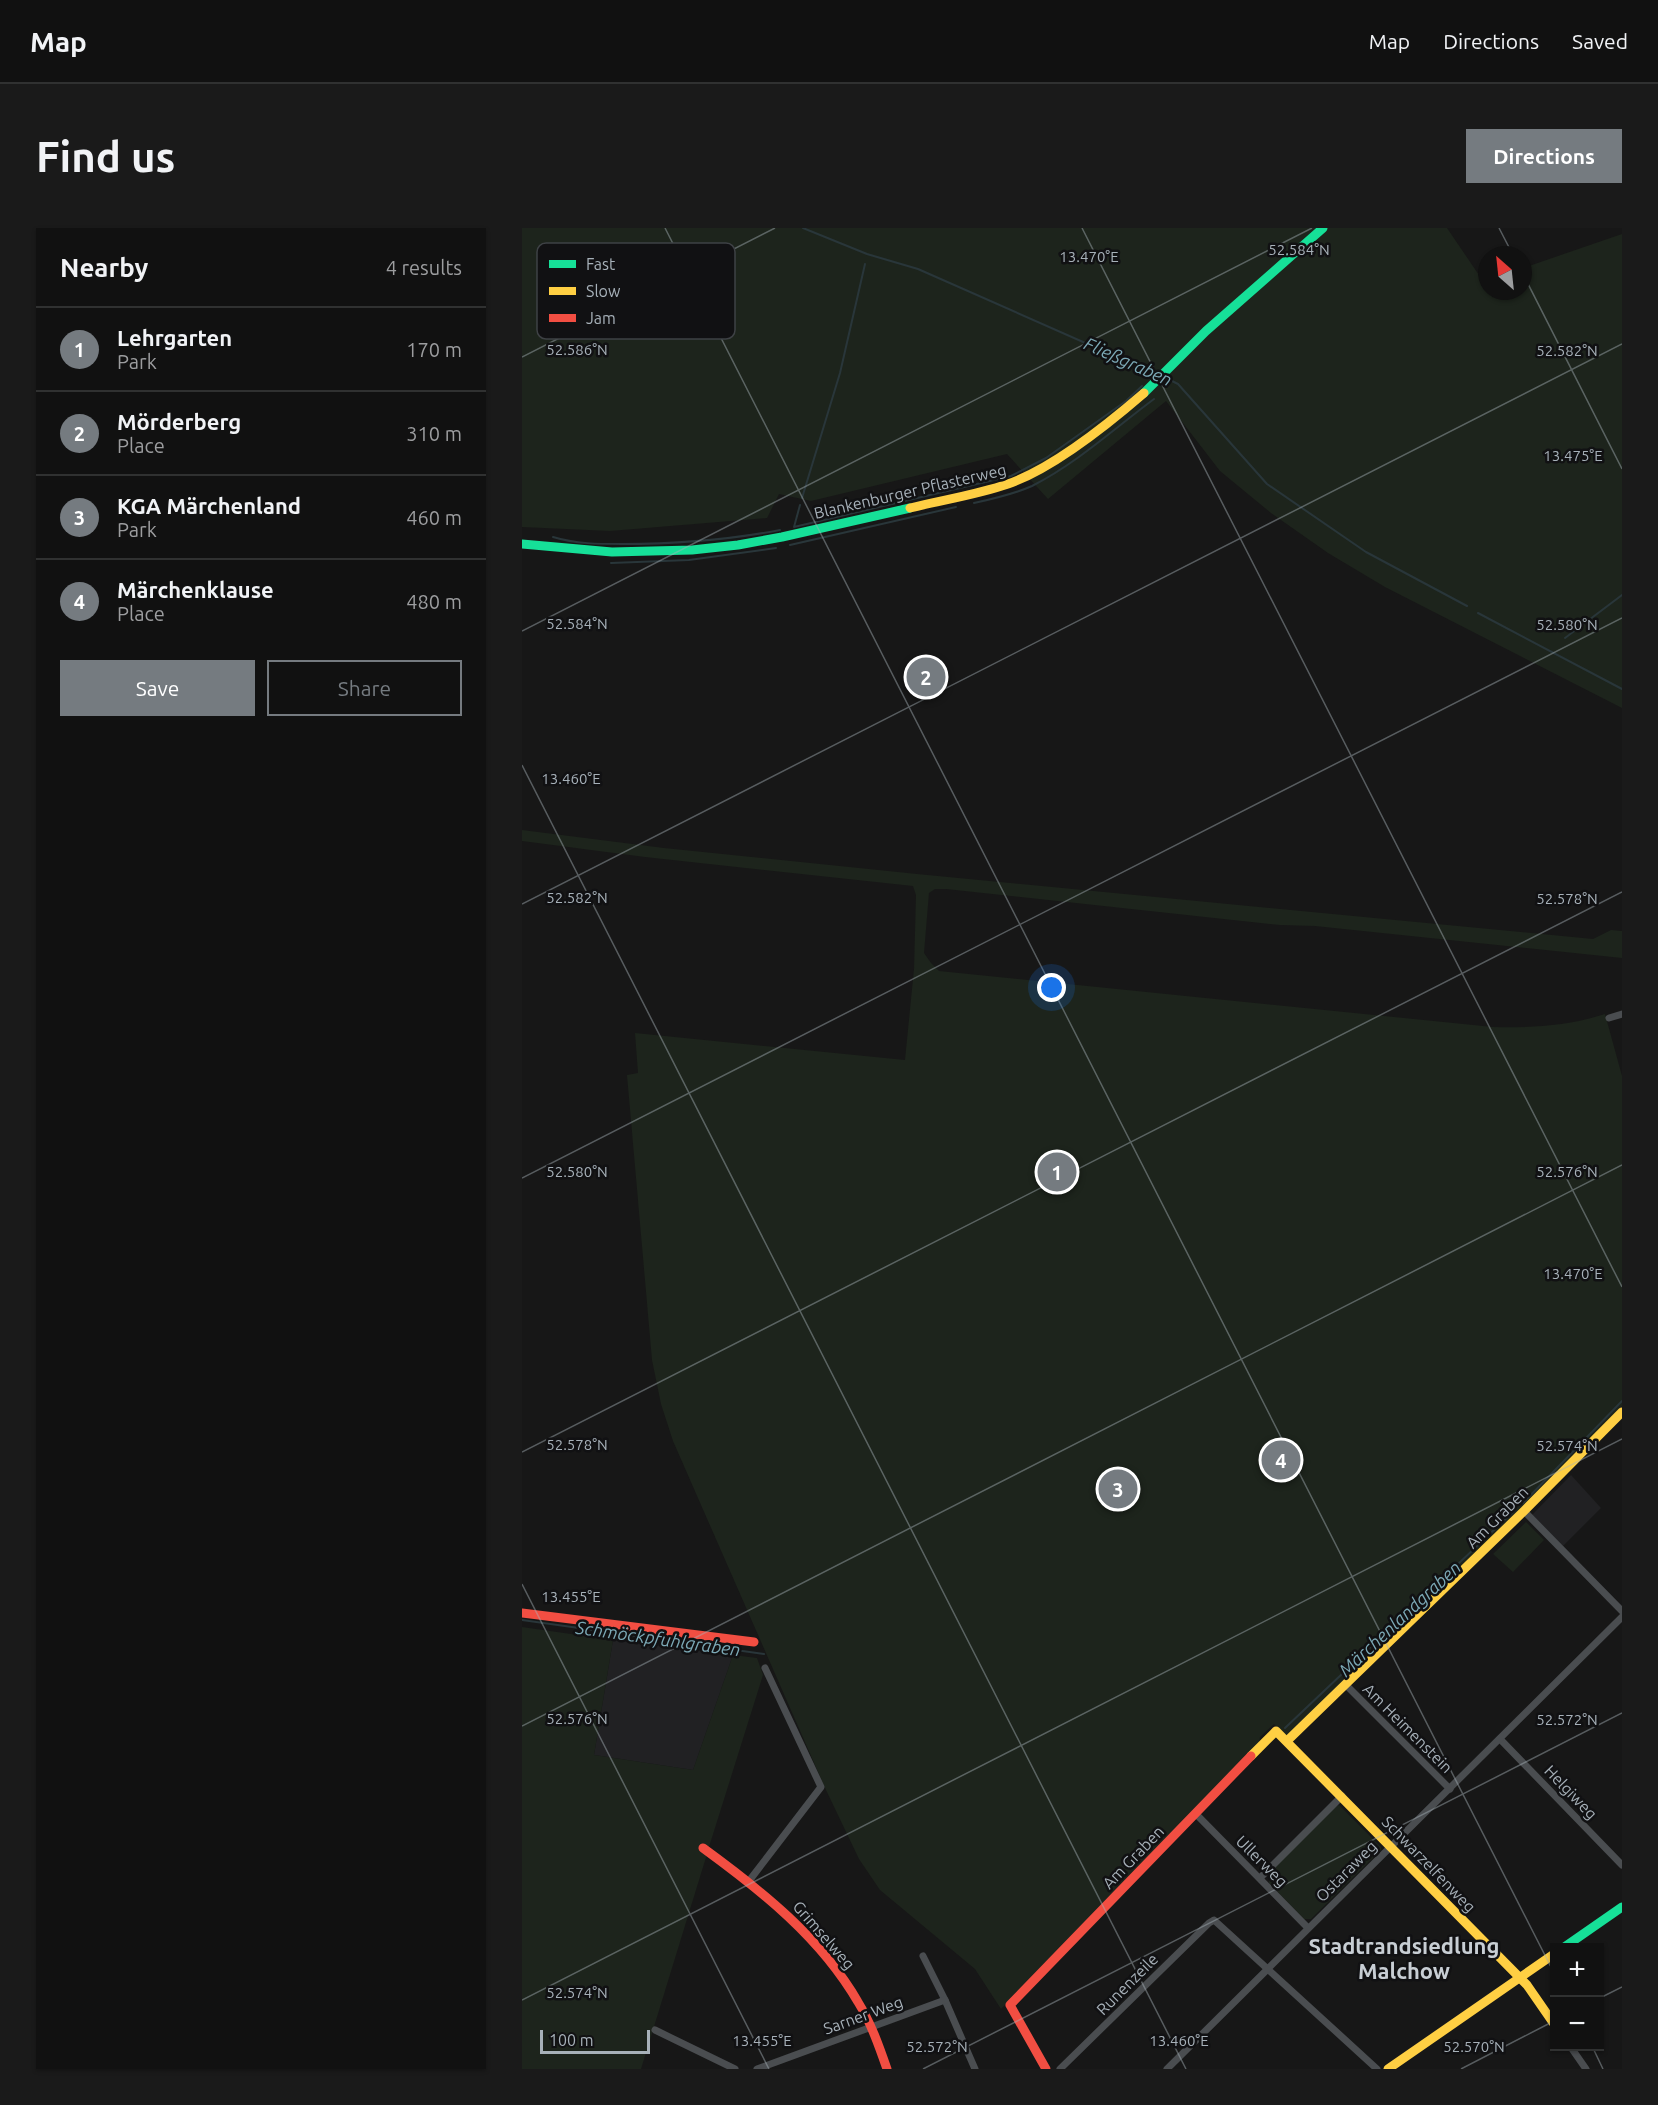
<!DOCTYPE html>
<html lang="en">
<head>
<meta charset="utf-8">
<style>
  body { margin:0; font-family:Ubuntu,sans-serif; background:#1a1a1a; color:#f1f3f6 }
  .controls { position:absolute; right:18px; bottom:18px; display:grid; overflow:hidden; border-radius:0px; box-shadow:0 2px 4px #0004 }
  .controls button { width:54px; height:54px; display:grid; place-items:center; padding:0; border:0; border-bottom:2px solid #303131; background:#111; color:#f1f3f6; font:30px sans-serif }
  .compass { position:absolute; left:956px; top:18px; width:54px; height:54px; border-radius:50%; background:#111; box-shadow:0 2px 4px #0004; rotate:333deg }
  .scale { position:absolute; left:18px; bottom:15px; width:110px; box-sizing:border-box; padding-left:6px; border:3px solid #a7b1b9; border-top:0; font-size:16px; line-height:21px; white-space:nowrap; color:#a7b1b9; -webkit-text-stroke:4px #111113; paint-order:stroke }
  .you { position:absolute; left:530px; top:760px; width:21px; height:21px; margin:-15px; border:4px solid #fff; border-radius:50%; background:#1a73e8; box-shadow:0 0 0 9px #1a73e833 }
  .badge { display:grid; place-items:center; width:39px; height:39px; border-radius:50%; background:#757b80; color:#fff; font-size:20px; font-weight:700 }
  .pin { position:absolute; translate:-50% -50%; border:3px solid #fff; box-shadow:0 2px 6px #0006 }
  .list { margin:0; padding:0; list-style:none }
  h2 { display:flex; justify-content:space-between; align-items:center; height:78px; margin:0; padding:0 24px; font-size:26px }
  h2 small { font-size:20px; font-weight:400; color:#9c9d9f }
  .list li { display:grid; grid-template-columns:39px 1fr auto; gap:18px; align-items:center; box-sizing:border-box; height:84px; padding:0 24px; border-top:2px solid #303131 }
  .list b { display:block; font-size:22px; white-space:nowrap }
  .list p { margin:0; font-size:20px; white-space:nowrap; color:#9c9d9f }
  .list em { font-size:20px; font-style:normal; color:#9c9d9f }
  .actions { display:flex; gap:12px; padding:18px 24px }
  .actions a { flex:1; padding:14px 0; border:2px solid #757b80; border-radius:0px; text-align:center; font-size:21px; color:#757b80 }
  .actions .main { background:#757b80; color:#fff }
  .map { position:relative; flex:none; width:1100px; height:1841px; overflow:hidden; border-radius:0px }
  header { display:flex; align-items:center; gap:36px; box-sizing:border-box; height:84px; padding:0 30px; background:#111; border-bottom:2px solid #303131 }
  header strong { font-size:28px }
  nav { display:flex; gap:33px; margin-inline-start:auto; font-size:21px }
  .intro { display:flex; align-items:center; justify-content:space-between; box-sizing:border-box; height:144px; padding:0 36px }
  h1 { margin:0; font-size:42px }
  .button { padding:15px 27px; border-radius:0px; background:#757b80; color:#fff; font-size:21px; font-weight:700 }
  main { display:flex; gap:36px; padding:0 36px }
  aside { flex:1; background:#111; border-radius:0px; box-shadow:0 2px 4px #0004 }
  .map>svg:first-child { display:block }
  .built { fill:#212123 }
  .green { fill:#1d241c }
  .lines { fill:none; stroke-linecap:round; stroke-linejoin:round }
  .stream { stroke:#29363a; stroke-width:2 }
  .street { stroke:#4a4d50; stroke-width:7 }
  .fast { stroke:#16e098; stroke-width:9 }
  .slow { stroke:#ffcf43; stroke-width:9 }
  .jam { stroke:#f24e42; stroke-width:9 }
  .ticks { fill:none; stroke:#a7b1b9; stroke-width:1.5; stroke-opacity:0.45 }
  .labels { text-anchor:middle; stroke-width:5; stroke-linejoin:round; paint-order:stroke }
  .street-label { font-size:16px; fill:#a7b1b9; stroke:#111113 }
  .water-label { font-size:18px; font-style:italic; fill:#7ca9b6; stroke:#111113 }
  .district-label { font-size:22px; font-weight:bold; fill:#c8ced4; stroke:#111113 }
  .key { fill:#111113; stroke:#3e4145; stroke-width:1.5 }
  .key-label { font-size:16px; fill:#a7b1b9 }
  .ticks-label { font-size:15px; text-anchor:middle; fill:#a7b1b9; stroke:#111113; stroke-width:5; stroke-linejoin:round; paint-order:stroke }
</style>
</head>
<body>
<header>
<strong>Map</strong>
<nav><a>Map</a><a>Directions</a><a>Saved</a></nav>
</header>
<div class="intro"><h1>Find us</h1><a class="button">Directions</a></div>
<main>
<aside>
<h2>Nearby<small>4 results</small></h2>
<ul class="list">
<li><span class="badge">1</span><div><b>Lehrgarten</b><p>Park</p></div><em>170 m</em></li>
<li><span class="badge">2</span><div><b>Mörderberg</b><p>Place</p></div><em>310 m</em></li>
<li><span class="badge">3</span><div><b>KGA Märchenland</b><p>Park</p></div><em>460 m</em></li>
<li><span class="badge">4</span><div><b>Märchenklause</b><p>Place</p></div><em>480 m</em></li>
</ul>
<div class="actions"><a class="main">Save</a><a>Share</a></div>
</aside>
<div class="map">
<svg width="1100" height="1841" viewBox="0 0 1100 1841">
  <rect width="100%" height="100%" fill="#171717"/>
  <!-- built -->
  <g class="built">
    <path d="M1049 1247 1079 1280 1041 1318 1010 1287Z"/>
    <path d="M91 1412 211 1427 171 1542 72 1527Z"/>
  </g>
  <!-- green -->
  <g class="green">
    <path d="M0 0H925L961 53 965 52V63H1001V40L1100 6V480L863 359 806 325 749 285 698 243 644 173 526 271 485 226 289 273 257 266 245 290 88 303 0 299Z"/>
    <path d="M0 602 142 620 395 646 1071 711 1089 702 1100 703V730L793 698 758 697 424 661H413L407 665 402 725 409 735 417 743 971 799C1009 800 1046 798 1083 786L1100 848V1178L1002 1280 765 1509 752 1496 738 1509 737 1515 479 1781 453 1741 358 1662 337 1631 304 1562 151 1213 139 1176 130 1132 105 847 116 845 113 805 383 832 392 741 394 667 391 658 123 629 0 613Z"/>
    <path d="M1004 1294 1022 1312 991 1344 971 1326Z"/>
    <path d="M0 1399 91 1412 72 1527 171 1542 211 1427 235 1430 241 1447 187 1619 180 1615 178 1621 185 1626 119 1841H0Z"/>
    <path d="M817 1577 859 1619V1622L789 1691H782L747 1655V1644L812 1579Z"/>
  </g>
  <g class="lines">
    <!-- stream -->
    <g class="stream">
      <path d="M281 0 345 26 396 41 638 148"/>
      <path d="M644 150 656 156 745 256 844 324 945 378"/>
      <path d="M280 270 318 145 343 36"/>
      <path d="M452 275C471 271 492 266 510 258 554 236 593 200 632 171"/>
      <path d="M278 277 272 299 489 248 524 230 604 173 620 158"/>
      <path d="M31 309C54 316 77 316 100 316 153 316 206 312 258 302"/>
      <path d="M268 317 434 279"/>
      <path d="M89 335 167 332 254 320"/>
      <path d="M956 385 1100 461"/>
      <path d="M1043 410 1100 367"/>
      <path d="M1001 1275 1100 1173"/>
      <path d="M0 1392 242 1426"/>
      <path d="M763 1500 993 1282"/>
    </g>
    <!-- street -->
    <g class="street">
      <path d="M1087 790 1100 786"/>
      <path d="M1002 1283 1100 1383"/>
      <path d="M824 1457 928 1561"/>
      <path d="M978 1511 1100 1637"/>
      <path d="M674 1586 786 1700"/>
      <path d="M738 1650 820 1568"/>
      <path d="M227 1653 299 1559 243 1440"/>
      <path d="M401 1728 423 1772 453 1841"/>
      <path d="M133 1802 213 1841"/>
      <path d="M1048 1818 1064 1841"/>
      <path d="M235 1841 423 1772"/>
      <path d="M538 1841 687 1695 692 1692 855 1841"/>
      <path d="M645 1841 1100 1389"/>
    </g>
    <!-- fast -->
    <g class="fast">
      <path d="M622 165 684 103 801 0"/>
      <path d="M0 316 90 324 170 322 216 317 260 309 388 280"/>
      <path d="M1041 1720 1100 1679"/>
    </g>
    <!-- slow -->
    <g class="slow">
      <path d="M388 280C420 272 454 267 486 256 532 240 585 197 622 165"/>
      <path d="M765 1513 1002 1283 1100 1184"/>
      <path d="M729 1528 754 1503 1005 1757 1032 1796"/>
      <path d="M866 1841 1032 1726"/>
    </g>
    <!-- jam -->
    <g class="jam">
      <path d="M0 1385 232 1414"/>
      <path d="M181 1620C240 1663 299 1710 336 1774 349 1795 357 1818 365 1841"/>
      <path d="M524 1841 488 1777 729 1528"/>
    </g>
  </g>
  <!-- ticks -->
  <path class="ticks" d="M143 0 1032 1745M560 0 1100 1059M977 0 991 27M1001 46 1100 241M0 129 253 0M0 403 790 0M0 537 664 1841M0 676 1100 116M0 950 1100 390M0 1224 1100 664M0 1356 247 1841M0 1498 1100 937M1078 1770 1100 1759M0 1772 1100 1211M1070 1818 1081 1841M401 1841 1100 1485M939 1841 1032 1793"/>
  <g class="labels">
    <!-- street labels -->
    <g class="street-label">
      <text transform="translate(388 263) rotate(-13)" y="6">Blankenburger Pflasterweg</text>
      <text transform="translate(975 1289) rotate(-45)" y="6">Am Graben</text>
      <text transform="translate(886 1500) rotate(45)" y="6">Am Heimenstein</text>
      <text transform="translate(1049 1564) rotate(46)" y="6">Helgiweg</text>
      <text transform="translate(611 1629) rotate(-46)" y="6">Am Graben</text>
      <text transform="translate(740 1633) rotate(45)" y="6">Ullerweg</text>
      <text transform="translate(907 1636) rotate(46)" y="6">Schwarzelfenweg</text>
      <text transform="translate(824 1643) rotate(-45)" y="6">Ostaraweg</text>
      <text transform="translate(302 1707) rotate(49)" y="6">Grimselweg</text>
      <text transform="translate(605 1756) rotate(-45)" y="6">Runenzeile</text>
      <text transform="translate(341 1787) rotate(-20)" y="6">Sarner Weg</text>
    </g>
    <!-- water labels -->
    <g class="water-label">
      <text transform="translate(606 134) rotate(24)" y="6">Fließgraben</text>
      <text transform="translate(878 1391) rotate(-43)" y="6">Märchenlandgraben</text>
      <text transform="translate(136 1411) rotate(8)" y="6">Schmöckpfuhlgraben</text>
    </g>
    <!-- district labels -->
    <g class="district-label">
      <text x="882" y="1726">Stadtrandsiedlung<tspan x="882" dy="25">Malchow</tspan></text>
    </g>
  </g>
  <!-- legend -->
  <rect x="15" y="15" width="198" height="96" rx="9" class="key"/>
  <rect x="27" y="32" width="27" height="8" fill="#16e098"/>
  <rect x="27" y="59" width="27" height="8" fill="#ffcf43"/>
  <rect x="27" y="86" width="27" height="8" fill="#f24e42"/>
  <g class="key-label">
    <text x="64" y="42">Fast</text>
    <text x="64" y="69">Slow</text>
    <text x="64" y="96">Jam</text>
  </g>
  <g class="ticks-label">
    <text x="777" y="27">52.584°N</text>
    <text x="567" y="34">13.470°E</text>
    <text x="55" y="127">52.586°N</text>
    <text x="1045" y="128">52.582°N</text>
    <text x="1051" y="233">13.475°E</text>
    <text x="55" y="401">52.584°N</text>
    <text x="1045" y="402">52.580°N</text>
    <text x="49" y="556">13.460°E</text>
    <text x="55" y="675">52.582°N</text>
    <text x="1045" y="676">52.578°N</text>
    <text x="55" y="949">52.580°N</text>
    <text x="1045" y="949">52.576°N</text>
    <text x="1051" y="1051">13.470°E</text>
    <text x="55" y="1222">52.578°N</text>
    <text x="1045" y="1223">52.574°N</text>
    <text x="49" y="1374">13.455°E</text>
    <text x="55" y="1496">52.576°N</text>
    <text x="1045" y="1497">52.572°N</text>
    <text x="55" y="1770">52.574°N</text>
    <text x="240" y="1818">13.455°E</text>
    <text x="657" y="1818">13.460°E</text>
    <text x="415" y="1824">52.572°N</text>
    <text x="952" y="1824">52.570°N</text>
  </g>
</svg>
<div class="controls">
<button>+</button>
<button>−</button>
</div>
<svg class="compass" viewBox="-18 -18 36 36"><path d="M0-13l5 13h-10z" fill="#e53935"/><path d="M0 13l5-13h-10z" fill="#9c9d9f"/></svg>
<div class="scale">100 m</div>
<div class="you"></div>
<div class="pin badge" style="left:535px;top:944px">1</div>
<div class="pin badge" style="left:404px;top:449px">2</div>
<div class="pin badge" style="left:596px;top:1261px">3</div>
<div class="pin badge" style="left:759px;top:1232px">4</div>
</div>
</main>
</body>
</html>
